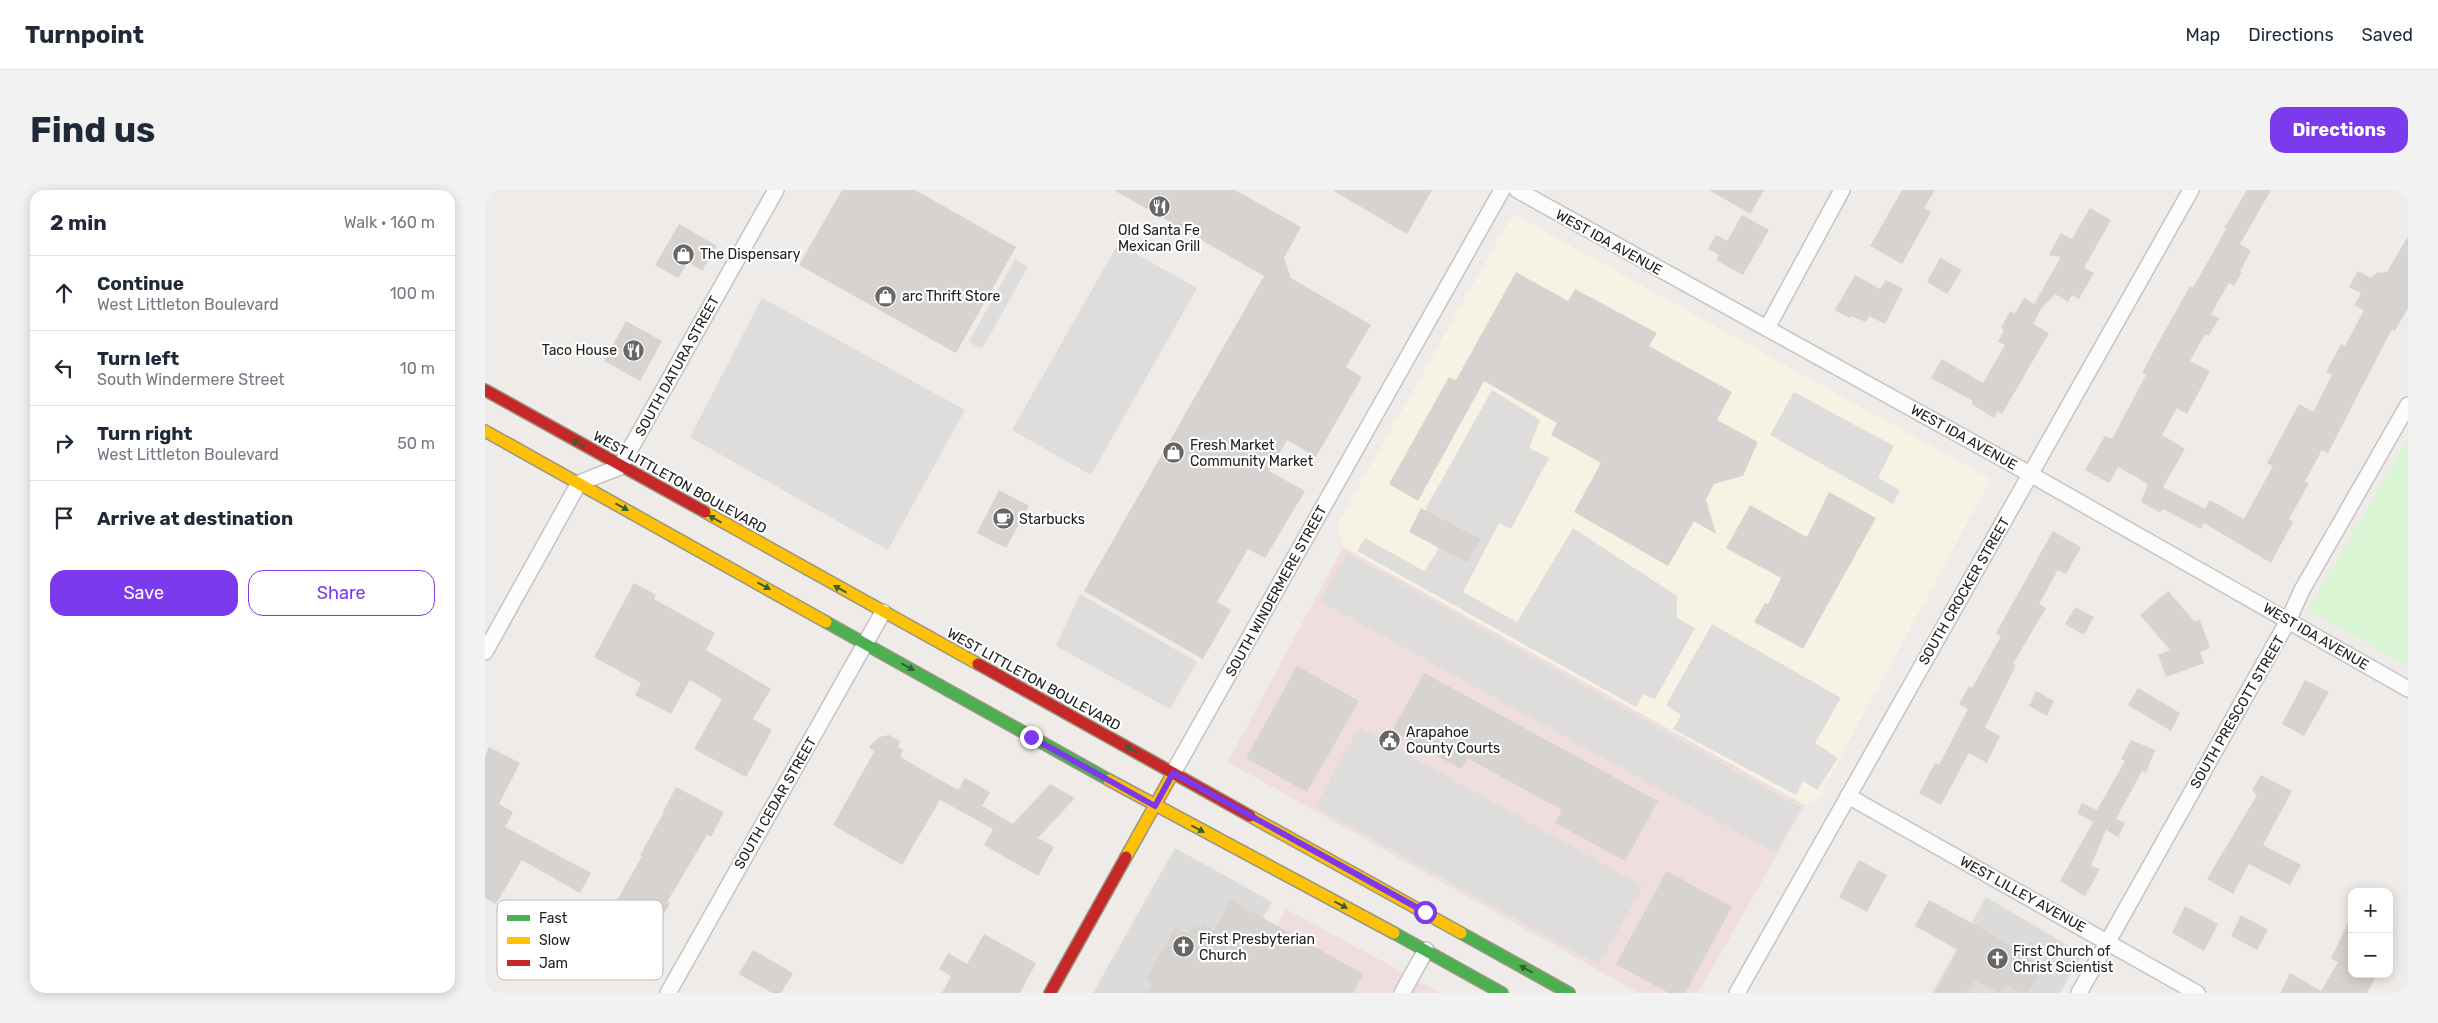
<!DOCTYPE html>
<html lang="en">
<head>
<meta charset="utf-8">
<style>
  body { margin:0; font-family:Rubik,sans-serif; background:#f2f2f3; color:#1f2937 }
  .controls { position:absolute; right:15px; bottom:15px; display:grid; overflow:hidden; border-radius:10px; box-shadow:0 2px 12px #0003 }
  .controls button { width:45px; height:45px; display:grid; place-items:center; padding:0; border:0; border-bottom:1px solid #e0e1e3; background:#fff; color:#1f2937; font:25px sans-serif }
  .stop { position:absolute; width:15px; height:15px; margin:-11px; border:4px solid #7c3aed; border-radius:50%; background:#fff }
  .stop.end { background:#7c3aed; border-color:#fff; box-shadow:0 1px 5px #0008 }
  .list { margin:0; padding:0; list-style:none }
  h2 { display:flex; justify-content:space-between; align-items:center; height:65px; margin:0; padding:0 20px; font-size:21px }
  h2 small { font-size:16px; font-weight:400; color:#747a83 }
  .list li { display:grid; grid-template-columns:32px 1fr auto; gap:15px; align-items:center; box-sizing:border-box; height:75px; padding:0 20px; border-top:1px solid #e0e1e3 }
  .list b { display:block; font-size:19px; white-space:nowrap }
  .list p { margin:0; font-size:16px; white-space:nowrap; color:#747a83 }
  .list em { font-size:16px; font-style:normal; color:#747a83 }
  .actions { display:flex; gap:10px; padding:15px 20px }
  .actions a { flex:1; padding:11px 0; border:1px solid #7c3aed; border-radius:15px; text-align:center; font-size:18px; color:#7c3aed }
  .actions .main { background:#7c3aed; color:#fff }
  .icon { flex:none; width:28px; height:28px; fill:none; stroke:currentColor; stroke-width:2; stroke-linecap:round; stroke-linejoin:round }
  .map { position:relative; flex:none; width:1923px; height:803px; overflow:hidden; border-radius:15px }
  header { display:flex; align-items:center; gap:30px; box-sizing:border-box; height:70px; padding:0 25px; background:#fff; border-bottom:1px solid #e0e1e3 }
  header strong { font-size:24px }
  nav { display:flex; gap:28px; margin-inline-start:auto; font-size:18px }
  .intro { display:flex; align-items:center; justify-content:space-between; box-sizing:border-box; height:120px; padding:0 30px }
  h1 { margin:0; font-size:35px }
  .button { padding:12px 22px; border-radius:15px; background:#7c3aed; color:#fff; font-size:18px; font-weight:700 }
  main { display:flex; gap:30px; padding:0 30px }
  aside { flex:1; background:#fff; border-radius:15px; box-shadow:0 2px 12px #0003 }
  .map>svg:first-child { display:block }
  .commercial { fill:#f0dedf }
  .education { fill:#f7f3e4 }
  .religious { fill:#dcdbda }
  .park { fill:#d9f5d3 }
  .parking { fill:#dedddc }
  .building { fill:#d6d3d1 }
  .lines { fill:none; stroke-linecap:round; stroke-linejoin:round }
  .street-casing { stroke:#c5c4c3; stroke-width:18 }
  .fast-casing { stroke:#99967f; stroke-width:14 }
  .slow-casing { stroke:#99967f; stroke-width:14 }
  .jam-casing { stroke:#99967f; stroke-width:14 }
  .street { stroke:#fcfcfc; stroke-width:15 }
  .fast { stroke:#4caf50; stroke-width:11 }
  .slow { stroke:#ffc107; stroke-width:11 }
  .jam { stroke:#c62828; stroke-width:11 }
  .oneway { fill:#346036 }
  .route { stroke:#7c3aed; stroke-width:6 }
  .labels { text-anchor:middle; stroke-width:4.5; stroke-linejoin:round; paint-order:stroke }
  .poi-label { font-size:14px; fill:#202020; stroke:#fff; text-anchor:start }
  .street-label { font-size:14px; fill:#202020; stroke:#fff }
  .key { fill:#fff; stroke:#bcbcbc; stroke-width:1 }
  .key-label { font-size:14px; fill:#202020 }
</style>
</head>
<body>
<header>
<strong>Turnpoint</strong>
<nav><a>Map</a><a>Directions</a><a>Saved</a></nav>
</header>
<div class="intro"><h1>Find us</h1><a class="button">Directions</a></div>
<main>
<aside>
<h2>2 min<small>Walk · 160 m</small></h2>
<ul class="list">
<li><svg class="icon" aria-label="ahead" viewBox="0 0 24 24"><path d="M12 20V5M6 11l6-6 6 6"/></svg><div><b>Continue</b><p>West Littleton Boulevard</p></div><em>100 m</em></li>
<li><svg class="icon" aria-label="left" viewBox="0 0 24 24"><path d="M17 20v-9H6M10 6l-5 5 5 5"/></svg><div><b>Turn left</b><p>South Windermere Street</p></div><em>10 m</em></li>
<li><svg class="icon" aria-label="right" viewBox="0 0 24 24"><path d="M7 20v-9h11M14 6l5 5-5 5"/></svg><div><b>Turn right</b><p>West Littleton Boulevard</p></div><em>50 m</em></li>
<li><svg class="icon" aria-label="arrive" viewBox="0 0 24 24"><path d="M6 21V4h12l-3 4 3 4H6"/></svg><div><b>Arrive at destination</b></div></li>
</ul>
<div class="actions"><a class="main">Save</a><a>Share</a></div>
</aside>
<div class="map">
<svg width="1923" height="803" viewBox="0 0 1923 803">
  <rect width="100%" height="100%" fill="#eeebe8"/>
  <!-- commercial -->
  <g class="commercial">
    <path d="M858 357 1320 615 1213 803H1154L743 572Z"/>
    <path d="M801 719 956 803H755Z"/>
  </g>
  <!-- education -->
  <path class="education" d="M1028 24 1506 289 1332 610 1320 615 858 357 852 335Z"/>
  <!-- religious -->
  <g class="religious">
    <path d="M690 658 787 712 735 803H608Z"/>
    <path d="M1501 707 1597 764 1575 803H1447Z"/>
  </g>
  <!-- park -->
  <path class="park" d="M1923 248V476L1823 420Z"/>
  <!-- parking -->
  <g class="parking">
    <path d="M633 54 712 98 606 285 527 240Z"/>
    <path d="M530 69 543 77 497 159 484 152Z"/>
    <path d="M277 108 480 220 403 360 205 247Z"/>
    <path d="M1007 200 1055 230 1044 258 1064 268 1026 339 1014 333 978 402 1032 432 1088 338 1192 406V428L1210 438 1170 509 1158 504 1151 517 872 361 880 348 939 381 953 360 941 318Z"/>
    <path d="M1309 202 1409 256 1393 288 1415 300 1408 314 1285 245Z"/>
    <path d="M862 363 1316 618 1290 663 835 411Z"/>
    <path d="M595 404 712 472 685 519 571 456Z"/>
    <path d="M1227 434 1356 508 1330 553 1353 568 1332 600 1318 591 1311 605 1188 539 1196 525 1181 515Z"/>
    <path d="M874 537 1158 696 1114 775 830 617Z"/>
    <path d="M1492 792 1512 803H1486Z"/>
  </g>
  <!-- building -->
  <g class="building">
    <path d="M357 0H430L531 57 471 163 314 75Z"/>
    <path d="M629 0H750L816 37 799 68 806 88 886 135 861 177 877 187 831 267 802 250 784 281 820 301 780 368 763 359 732 412 746 420 718 469 599 401 779 86Z"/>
    <path d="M847 0H947L922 44Z"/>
    <path d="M1224 0H1279L1265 24Z"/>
    <path d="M1417 0H1450L1439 18 1446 22 1417 74 1385 56Z"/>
    <path d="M1762 0H1786L1755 54 1766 61 1755 81 1757 82 1749 96 1744 93 1726 124 1734 128 1724 146 1720 144 1705 171 1725 181 1702 224 1692 218 1677 245 1700 259 1678 297 1720 319 1725 310 1759 329 1788 276 1782 273 1814 214 1828 222 1847 185 1841 182 1856 154 1860 156 1879 120 1869 115 1876 103 1864 97 1873 81 1886 88 1891 83 1902 82 1923 46V118L1910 141 1907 139 1843 263 1837 260 1820 291 1824 293 1804 329 1808 332 1786 373 1719 333 1716 339 1678 319 1676 323 1656 312 1663 294 1633 277 1624 293 1600 280 1620 246 1627 249 1661 185 1657 183 1679 142 1704 98 1705 96 1708 98 1741 39 1739 38Z"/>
    <path d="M1605 18 1626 30 1599 78 1609 83 1594 109 1587 105 1583 112 1570 104 1556 119 1548 134 1564 143 1517 224 1513 221 1509 228 1486 214 1488 211 1446 188 1457 169 1498 193 1520 155 1513 152 1519 140 1516 138 1525 121 1530 124 1539 108 1549 114 1576 67 1564 65 1576 43 1587 49Z"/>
    <path d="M1257 25 1284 40 1258 85 1231 70 1234 65 1223 59 1231 45 1242 51Z"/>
    <path d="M194 34 232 56 217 81 203 72 193 88 170 75Z"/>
    <path d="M1455 68 1477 80 1462 104 1442 92Z"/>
    <path d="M1031 82 1083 111 1090 99 1172 143 1164 156 1247 202 1232 230 1273 252 1258 286 1229 294 1221 310 1231 344 1209 331 1183 376 1089 322 1116 273 1066 245 1072 233 999 191 933 311 904 294 964 187 971 190Z"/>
    <path d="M1370 85 1395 99 1401 90 1418 99 1400 134 1384 126 1381 132 1366 126 1364 128 1350 120Z"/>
    <path d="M141 131 177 151 155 191 119 171Z"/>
    <path d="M514 300 544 316 521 358 492 343Z"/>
    <path d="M1344 302 1391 328 1318 459 1269 432 1280 413 1283 414 1296 388 1241 358 1265 315 1322 347Z"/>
    <path d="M936 318 995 349 983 373 924 342Z"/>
    <path d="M1568 341 1596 357 1581 384 1573 380 1554 414 1561 418 1528 474 1531 475 1500 538 1515 546 1502 573 1484 563 1456 615 1434 603 1450 573 1454 575 1483 519 1474 514 1484 496 1487 498 1516 446 1511 443Z"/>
    <path d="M149 393 171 405 169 409 230 443 221 460 286 499 268 529 287 540 261 587 209 559 237 509 205 490 186 524 150 505 156 493 109 467Z"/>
    <path d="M1683 401 1710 432 1715 430 1725 458 1715 462 1719 473 1681 487 1673 465 1685 460 1655 425Z"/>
    <path d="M1590 417 1609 427 1599 445 1580 434Z"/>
    <path d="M812 476 874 511 822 602 761 568Z"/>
    <path d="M939 483 1173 611 1140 671 1070 633 1077 620 982 568 976 579 907 541Z"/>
    <path d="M1820 490 1844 502 1819 546 1797 534Z"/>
    <path d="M1653 498 1695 523 1686 541 1643 515Z"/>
    <path d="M1551 501 1569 511 1562 526 1544 516Z"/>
    <path d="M404 545 415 551 413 557 418 560 415 567 473 600 480 588 505 602 497 616 528 634 565 594 590 608 553 648 569 657 553 686 499 655 508 639 455 610 417 675 348 635 389 562 384 557 394 547Z"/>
    <path d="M1646 550 1670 560 1661 583 1657 581 1631 629 1640 633 1633 647 1621 640 1606 676 1615 679 1600 706 1575 691 1608 632 1592 623 1597 613 1612 620 1640 571 1636 569Z"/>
    <path d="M4 557 35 573 14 614 28 622 20 637 106 683 95 703 37 670 11 714 0 708V566Z"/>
    <path d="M1776 585 1807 601 1778 655 1816 675 1805 695 1764 674 1748 704 1722 689 1772 605 1767 600Z"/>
    <path d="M191 597 239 622 226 647 222 645 182 712 185 713 171 738 130 714 157 666 155 665 179 622H178Z"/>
    <path d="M1374 670 1402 685 1382 722 1354 707Z"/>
    <path d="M1182 681 1247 717 1200 803H1184L1131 774Z"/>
    <path d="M746 710 878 784 868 803H662L667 794 661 790 690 737 703 744 709 734 716 738 718 734 729 740Z"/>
    <path d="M1444 710 1496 738 1558 777 1542 803H1536L1522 795 1516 803 1489 790 1481 803H1450L1473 760 1430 736Z"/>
    <path d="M1700 716 1733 734 1719 761 1687 743Z"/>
    <path d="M1756 725 1783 740 1772 760 1746 746Z"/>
    <path d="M1867 725V784H1892L1882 803H1795L1805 783 1836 801 1853 772 1846 768Z"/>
    <path d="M499 744 551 773 535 803H457L466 786 454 779 463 763 482 774Z"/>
    <path d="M268 760 308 783 296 803H287L254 784Z"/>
  </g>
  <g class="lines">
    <defs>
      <g id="street">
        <path d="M1032 0 1545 284 1923 499"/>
        <path d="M1282 138 1357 0"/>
        <path d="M0 462 94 293 135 277 291 0"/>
        <path d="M688 583 1017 0"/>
        <path d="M1363 606 1712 803"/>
        <path d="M183 803 398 422"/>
        <path d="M917 803 941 760"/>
        <path d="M1252 803 1706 0"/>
        <path d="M1594 803 1804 429 1817 400 1923 215"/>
      </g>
      <g id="fast">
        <path d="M341 432 624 590"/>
        <path d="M909 743 1017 803"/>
        <path d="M976 743 1084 803"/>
      </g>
      <g id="slow">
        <path d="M0 241 341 432"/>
        <path d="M220 322 493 474"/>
        <path d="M624 590 909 743"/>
        <path d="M765 626 976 743"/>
        <path d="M641 667 688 583"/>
      </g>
      <g id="jam">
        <path d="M0 200 220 322"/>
        <path d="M493 474 765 626"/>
        <path d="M565 803 641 667"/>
      </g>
    </defs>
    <!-- street casing -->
    <use href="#street" class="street-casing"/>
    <!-- fast casing -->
    <use href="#fast" class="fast-casing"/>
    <!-- slow casing -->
    <use href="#slow" class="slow-casing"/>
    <!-- jam casing -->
    <use href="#jam" class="jam-casing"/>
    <!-- street -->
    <use href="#street" class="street"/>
    <!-- fast -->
    <use href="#fast" class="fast"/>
    <!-- slow -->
    <use href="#slow" class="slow"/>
    <!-- jam -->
    <use href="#jam" class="jam"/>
  </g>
  <!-- one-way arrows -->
  <defs><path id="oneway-solid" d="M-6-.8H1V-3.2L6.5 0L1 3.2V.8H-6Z" transform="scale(1.25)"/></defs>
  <g class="oneway">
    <use href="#oneway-solid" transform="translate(93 253) rotate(-150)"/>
    <use href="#oneway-solid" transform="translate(137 317) rotate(29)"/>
    <use href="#oneway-solid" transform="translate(230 329) rotate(-151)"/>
    <use href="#oneway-solid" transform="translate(279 396) rotate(29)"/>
    <use href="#oneway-solid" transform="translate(355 399) rotate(-151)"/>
    <use href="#oneway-solid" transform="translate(423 477) rotate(29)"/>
    <use href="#oneway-solid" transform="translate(646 559) rotate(-151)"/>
    <use href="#oneway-solid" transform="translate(713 639) rotate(28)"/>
    <use href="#oneway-solid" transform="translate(856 715) rotate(28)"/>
    <use href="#oneway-solid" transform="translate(1041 779) rotate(-151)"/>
  </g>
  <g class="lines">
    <!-- route -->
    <path class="route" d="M546 547 670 616 688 583 940 722"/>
  </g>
  <!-- icons -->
  <defs>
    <symbol id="restaurant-disc" viewBox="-11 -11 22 22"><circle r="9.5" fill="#686766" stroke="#fff"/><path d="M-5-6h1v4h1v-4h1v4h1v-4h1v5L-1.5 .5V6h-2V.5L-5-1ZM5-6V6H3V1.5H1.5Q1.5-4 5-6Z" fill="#fff"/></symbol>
    <symbol id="shop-disc" viewBox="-11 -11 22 22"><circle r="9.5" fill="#686766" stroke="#fff"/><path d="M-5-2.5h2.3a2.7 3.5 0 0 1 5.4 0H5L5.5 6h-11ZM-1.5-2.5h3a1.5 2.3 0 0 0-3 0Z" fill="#fff"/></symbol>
    <symbol id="cafe-disc" viewBox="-11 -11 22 22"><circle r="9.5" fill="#686766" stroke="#fff"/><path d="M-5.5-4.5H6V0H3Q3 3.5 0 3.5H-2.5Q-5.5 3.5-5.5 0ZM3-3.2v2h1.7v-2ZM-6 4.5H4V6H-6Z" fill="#fff"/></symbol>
    <symbol id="civic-disc" viewBox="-11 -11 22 22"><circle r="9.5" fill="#686766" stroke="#fff"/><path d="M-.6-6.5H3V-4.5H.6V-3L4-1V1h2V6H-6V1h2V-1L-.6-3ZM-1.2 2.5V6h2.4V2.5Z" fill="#fff"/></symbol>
    <symbol id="church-disc" viewBox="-11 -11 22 22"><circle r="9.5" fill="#686766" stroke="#fff"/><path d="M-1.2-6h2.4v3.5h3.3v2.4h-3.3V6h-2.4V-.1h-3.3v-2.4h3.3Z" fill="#fff"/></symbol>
  </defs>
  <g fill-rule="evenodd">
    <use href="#restaurant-disc" x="662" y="4" width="25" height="25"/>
    <use href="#shop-disc" x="186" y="52" width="25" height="25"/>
    <use href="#shop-disc" x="388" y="94" width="25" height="25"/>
    <use href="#restaurant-disc" x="136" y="148" width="25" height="25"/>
    <use href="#shop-disc" x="676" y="250" width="25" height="25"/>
    <use href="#cafe-disc" x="506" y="316" width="25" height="25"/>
    <use href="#civic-disc" x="892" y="538" width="25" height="25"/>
    <use href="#church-disc" x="686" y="744" width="25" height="25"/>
    <use href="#church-disc" x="1500" y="756" width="25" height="25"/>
  </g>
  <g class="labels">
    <!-- poi labels -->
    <g class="poi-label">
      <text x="674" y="45" text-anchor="middle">Old Santa Fe<tspan x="674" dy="16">Mexican Grill</tspan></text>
      <text x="215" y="69">The Dispensary</text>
      <text x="417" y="111">arc Thrift Store</text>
      <text x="132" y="165" text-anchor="end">Taco House</text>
      <text x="705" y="260">Fresh Market<tspan x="705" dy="16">Community Market</tspan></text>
      <text x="534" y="334">Starbucks</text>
      <text x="921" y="547">Arapahoe<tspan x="921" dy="16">County Courts</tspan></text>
      <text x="714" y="754">First Presbyterian<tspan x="714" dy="16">Church</tspan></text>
      <text x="1528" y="766">First Church of<tspan x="1528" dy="16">Christ Scientist</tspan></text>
    </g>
    <!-- street labels -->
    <g class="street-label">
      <text transform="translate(1124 52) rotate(29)" y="5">WEST IDA AVENUE</text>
      <text transform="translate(192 176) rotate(-61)" y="5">SOUTH DATURA STREET</text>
      <text transform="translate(1479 247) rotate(29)" y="5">WEST IDA AVENUE</text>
      <text transform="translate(195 292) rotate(29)" y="5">WEST LITTLETON BOULEVARD</text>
      <text transform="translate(791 401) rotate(-61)" y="5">SOUTH WINDERMERE STREET</text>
      <text transform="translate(1479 401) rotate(-60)" y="5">SOUTH CROCKER STREET</text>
      <text transform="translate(1831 446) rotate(30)" y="5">WEST IDA AVENUE</text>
      <text transform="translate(549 489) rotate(29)" y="5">WEST LITTLETON BOULEVARD</text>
      <text transform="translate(1752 522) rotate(-60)" y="5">SOUTH PRESCOTT STREET</text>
      <text transform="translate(290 613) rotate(-60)" y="5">SOUTH CEDAR STREET</text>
      <text transform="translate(1538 704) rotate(29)" y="5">WEST LILLEY AVENUE</text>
    </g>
  </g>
  <!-- legend -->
  <rect x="12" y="710" width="166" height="80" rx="8" class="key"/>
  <rect x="22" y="725" width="23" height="6" fill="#4caf50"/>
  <rect x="22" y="747" width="23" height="7" fill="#ffc107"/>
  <rect x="22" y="770" width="23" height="6" fill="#c62828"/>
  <g class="key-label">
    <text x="54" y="733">Fast</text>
    <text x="54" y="755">Slow</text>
    <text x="54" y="778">Jam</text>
  </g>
</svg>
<div class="controls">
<button>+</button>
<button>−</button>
</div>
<div class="stop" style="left:940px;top:722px"></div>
<div class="stop end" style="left:546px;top:547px"></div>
</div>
</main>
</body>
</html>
